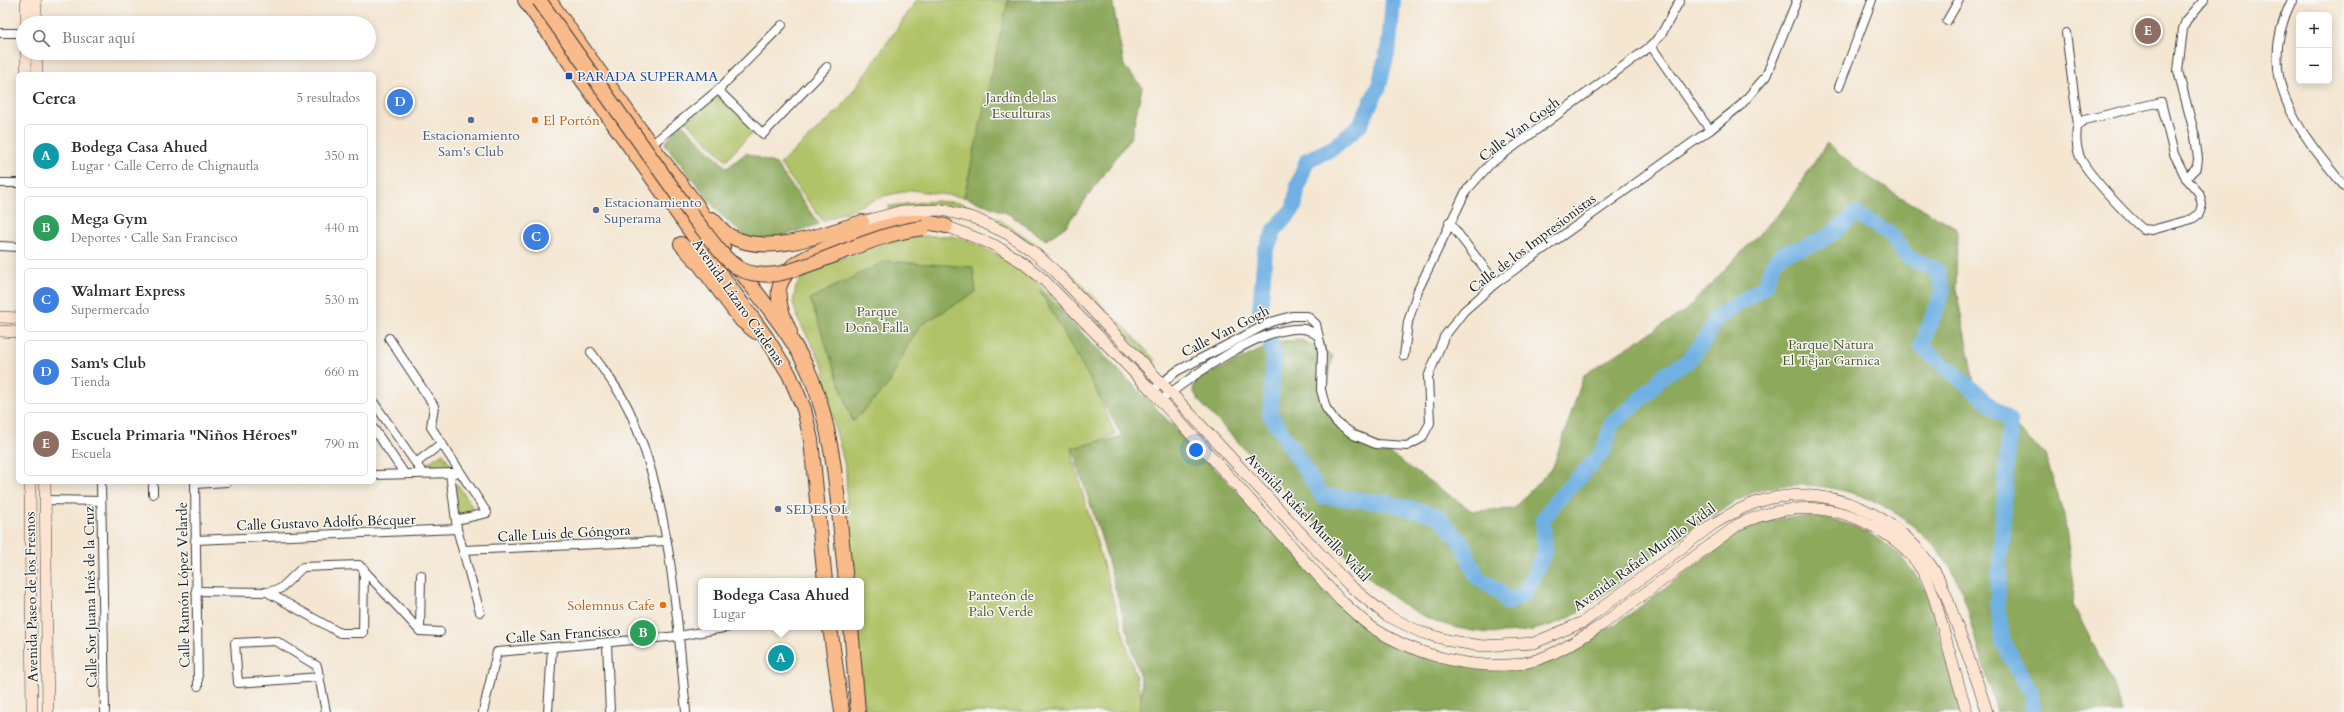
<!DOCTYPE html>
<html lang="es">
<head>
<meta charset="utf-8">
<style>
  body { margin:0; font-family:Cardo,serif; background:#f7f7f7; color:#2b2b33 }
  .controls { position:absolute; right:12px; top:12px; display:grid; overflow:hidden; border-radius:6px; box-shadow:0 2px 10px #0003 }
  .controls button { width:36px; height:36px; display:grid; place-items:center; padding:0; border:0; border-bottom:1px solid #e1e1e2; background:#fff; color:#2b2b33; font:20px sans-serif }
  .you { position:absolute; left:1196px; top:450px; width:14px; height:14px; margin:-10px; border:3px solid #fff; border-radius:50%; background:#1a73e8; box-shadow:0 0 0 6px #1a73e833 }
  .badge { display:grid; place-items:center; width:26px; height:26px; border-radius:50%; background:#0b8043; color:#fff; font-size:13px; font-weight:700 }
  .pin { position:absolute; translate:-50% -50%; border:2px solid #fff; box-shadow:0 1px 4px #0006 }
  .popup { position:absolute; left:698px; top:578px; width:166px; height:52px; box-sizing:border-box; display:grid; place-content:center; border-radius:6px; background:#fff; filter:drop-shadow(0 1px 3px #0005); font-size:13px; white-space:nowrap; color:#7c7c81 }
  .popup b { font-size:15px; color:#2b2b33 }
  .popup::after { content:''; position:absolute; left:50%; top:100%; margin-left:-8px; border:8px solid transparent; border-top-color:#fff }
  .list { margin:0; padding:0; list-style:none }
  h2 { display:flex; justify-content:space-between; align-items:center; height:52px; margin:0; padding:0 16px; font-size:17px }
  h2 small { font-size:13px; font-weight:400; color:#7c7c81 }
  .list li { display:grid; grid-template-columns:26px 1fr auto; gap:12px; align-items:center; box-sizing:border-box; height:64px; margin:0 8px 8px; padding:0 8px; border:1px solid #e1e1e2; border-radius:6px }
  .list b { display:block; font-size:15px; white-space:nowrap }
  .list p { margin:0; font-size:13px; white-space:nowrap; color:#7c7c81 }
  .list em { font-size:13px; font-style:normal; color:#7c7c81 }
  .icon { flex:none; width:22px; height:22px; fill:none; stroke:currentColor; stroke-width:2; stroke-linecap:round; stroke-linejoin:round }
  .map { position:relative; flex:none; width:2344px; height:712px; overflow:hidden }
  .search { position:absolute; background:#fff; box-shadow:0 2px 10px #0003; left:16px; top:16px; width:360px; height:44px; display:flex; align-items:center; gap:10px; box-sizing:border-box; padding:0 14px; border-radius:22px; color:#7c7c81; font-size:15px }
  .panel { position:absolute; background:#fff; box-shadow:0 2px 10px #0003; left:16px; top:72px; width:360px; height:412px; border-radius:6px }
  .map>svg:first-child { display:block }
  .green { fill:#b1c367; stroke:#667042 }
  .forest { fill:#8ca95c; stroke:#54623c }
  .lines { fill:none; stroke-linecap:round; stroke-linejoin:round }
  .river { stroke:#6fb0e3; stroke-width:16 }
  .street-casing { stroke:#3c3a37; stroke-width:10 }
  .secondary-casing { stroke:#3c3a37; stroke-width:12 }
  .highway-casing { stroke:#3c3a37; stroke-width:16 }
  .street { stroke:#fff; stroke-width:8 }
  .secondary { stroke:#fde4d1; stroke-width:11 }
  .highway { stroke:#fabb8b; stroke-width:14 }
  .highway-bridge-casing { stroke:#3c3a37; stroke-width:16; stroke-linecap:butt }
  .highway-bridge { stroke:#fabb8b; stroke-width:14 }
  .transit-dot { fill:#1a4fb4; stroke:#f6f6f2; stroke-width:1.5 }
  .service-dot { fill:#5c6f8a; stroke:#f6f6f2; stroke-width:1.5 }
  .food-dot { fill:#e8710a; stroke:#f6f6f2; stroke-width:1.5 }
  .labels { text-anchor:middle; stroke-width:3; stroke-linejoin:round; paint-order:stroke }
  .transit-label { font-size:14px; fill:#164399; stroke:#f6f6f2; text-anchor:start }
  .park-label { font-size:14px; fill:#505636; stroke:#f6f6f2 }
  .food-label { font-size:14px; fill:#c56008; stroke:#f6f6f2; text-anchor:start }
  .street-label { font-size:14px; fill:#1c1c1c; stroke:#f6f6f2 }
  .service-label { font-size:14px; fill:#4e5e75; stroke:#f6f6f2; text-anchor:start }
</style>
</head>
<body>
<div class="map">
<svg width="2344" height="712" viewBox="0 0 2344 712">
  <rect width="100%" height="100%" fill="#f6f6f2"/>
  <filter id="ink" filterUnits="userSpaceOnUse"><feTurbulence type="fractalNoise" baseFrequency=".025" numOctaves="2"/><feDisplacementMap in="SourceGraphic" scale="8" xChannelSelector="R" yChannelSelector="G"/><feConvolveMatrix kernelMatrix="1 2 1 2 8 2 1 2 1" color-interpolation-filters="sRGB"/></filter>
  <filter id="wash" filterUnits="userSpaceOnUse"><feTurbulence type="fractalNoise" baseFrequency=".012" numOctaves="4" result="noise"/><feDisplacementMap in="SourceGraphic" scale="16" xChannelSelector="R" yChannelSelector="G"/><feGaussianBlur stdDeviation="0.9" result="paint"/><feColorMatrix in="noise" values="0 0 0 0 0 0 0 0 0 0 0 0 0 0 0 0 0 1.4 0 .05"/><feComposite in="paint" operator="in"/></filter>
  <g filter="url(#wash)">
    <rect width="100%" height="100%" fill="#f4e6d1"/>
    <!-- green -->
    <g class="green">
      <path d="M917 0H1112L1124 66 1142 87 1131 137 1066 226 1046 240 1009 214 970 198 911 190 884 196 823 221 780 164 842 107Z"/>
      <path d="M718 95 754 131 726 160 686 121Z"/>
      <path d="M935 201 961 203 997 218 1049 253 1047 256C1015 232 977 205 935 205 920 205 904 208 889 209V206Z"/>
      <path d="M906 236H952L970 241 1020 266 1037 282 1059 304 1115 434 1071 453 1143 702 1139 712H865L856 627H861V581H851L848 546 846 470 824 385 825 369 798 319 793 303 796 287 803 276 814 268Z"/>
      <path d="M1064 266 1107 310 1099 308 1061 269Z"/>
      <path d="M1111 320 1119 321 1155 360 1154 364Z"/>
      <path d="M443 453 453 470 426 464Z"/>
      <path d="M453 484 458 485 477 514 459 517Z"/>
    </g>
    <!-- forest -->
    <g class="forest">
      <path d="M1008 0H1112L1124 66 1142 87 1131 137 1066 226 1046 240 1009 214 964 197Z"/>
      <path d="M680 122 727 168 746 153 776 164 819 224 779 237 749 240 720 214 665 144Z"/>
      <path d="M1827 143C1864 180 1912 203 1957 228L1956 289 1975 388 2045 455 2064 515 2074 585 2073 605 2113 683 2122 712H1997C1990 686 1982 661 1975 635 1969 615 1964 593 1954 574 1933 537 1892 504 1852 493 1820 484 1789 481 1757 491 1739 498 1722 510 1706 520 1682 536 1659 552 1636 570 1612 588 1589 608 1561 621 1526 637 1477 636 1441 623 1384 603 1346 555 1306 513 1270 476 1234 438 1199 401L1193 390 1196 380 1280 341 1302 340 1333 356 1323 407 1472 511 1513 509 1553 467 1584 375 1685 311 1786 206Z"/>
      <path d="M885 261 973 267 976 292 921 325 910 341 889 384 853 422 810 299Z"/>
      <path d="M1039 289 1374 631 1462 665 1543 660 1570 652 1625 618 1735 535C1751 528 1768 520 1786 518 1843 511 1898 539 1925 590 1931 602 1934 618 1938 631 1946 658 1954 685 1962 712H1140L1142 684 1101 537 1072 448 1122 436Z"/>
    </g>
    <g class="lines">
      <!-- river -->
      <path class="river" d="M1393 0 1389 45 1379 86 1360 125 1333 148 1307 160 1298 185 1294 208 1276 228 1265 251 1260 311 1274 355 1270 414 1322 496 1388 503 1439 516 1463 545 1477 577 1500 592 1508 603 1525 593 1545 552 1543 520 1555 502 1603 452 1612 423 1639 401 1665 374 1688 361 1705 339 1715 319 1766 285C1775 241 1792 257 1823 239 1835 232 1845 223 1855 214L1888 232 1908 257 1936 269 1943 291 1921 346 2010 421 1997 605 2003 643 2031 693 2033 712"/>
    </g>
  </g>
  <g filter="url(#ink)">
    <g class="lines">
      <defs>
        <g id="street">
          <path d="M2292 0C2254 76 2296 128 2344 186"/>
          <path d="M1947 21 1959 0"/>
          <path d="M0 33H23"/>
          <path d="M2066 33 2078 125C2075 134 2076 151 2082 161 2090 176 2129 218 2143 229L2152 230 2192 219 2199 214 2202 205 2199 193 2186 178 2174 154 2161 102 2084 120 2078 125"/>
          <path d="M1651 46 1710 130"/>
          <path d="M1839 87 1872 0"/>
          <path d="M718 90 763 134 827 67"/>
          <path d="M651 145 718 90 782 25"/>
          <path d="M2186 178 2197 167 2198 159 2195 136 2178 71 2183 29 2186 21 2204 0"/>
          <path d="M0 183H18"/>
          <path d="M1449 222 1496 283"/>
          <path d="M0 246 18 247"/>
          <path d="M389 338 434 406 431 427 487 513 456 520"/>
          <path d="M591 352C604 371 619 389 629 410 670 499 677 615 686 712"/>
          <path d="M1404 356 1408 322 1418 290 1466 191 1490 164 1651 46 1662 33 1680 0"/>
          <path d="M1152 391 1177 371 1271 322 1292 316H1307L1316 324 1322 351 1321 390 1326 408 1336 422 1354 435 1376 444 1407 446 1422 438 1430 423 1428 377 1444 337 1464 311 1496 283 1710 130 1741 105 1766 76 1797 0"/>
          <path d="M1160 401C1192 376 1263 324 1304 329 1309 330 1314 333 1318 336"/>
          <path d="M374 403 422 472"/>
          <path d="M374 429 404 473"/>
          <path d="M416 463 442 443"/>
          <path d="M450 473 457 529 480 612"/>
          <path d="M374 475 455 473"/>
          <path d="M101 482 105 712"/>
          <path d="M153 494V482"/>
          <path d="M45 500 101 501"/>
          <path d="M195 540 457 529"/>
          <path d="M463 550 666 541"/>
          <path d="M196 591 267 592 280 589 303 567 359 565 420 631 440 632"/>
          <path d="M267 592 340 633H363L364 569"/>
          <path d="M420 631 421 575"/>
          <path d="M607 644 610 712"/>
          <path d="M320 677 238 683 235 643 276 641 317 666 326 712"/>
          <path d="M198 686 195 484 227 482"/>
          <path d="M483 712 497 652 679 636 729 627"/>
          <path d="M548 712 552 648"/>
        </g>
        <g id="secondary">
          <path d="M36 0V23"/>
          <path d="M26 23V0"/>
          <path d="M26 53V74"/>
          <path d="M37 53V74"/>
          <path d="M862 222 902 211 942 210 974 218 1008 234 1031 250 1055 271 1171 393 1349 585 1386 615 1420 632 1451 641 1482 646 1534 643 1583 622 1712 525C1733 512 1755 500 1779 497 1837 488 1895 516 1929 563 1942 580 1949 603 1956 623 1967 653 1978 682 1987 712"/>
          <path d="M946 226 994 245 1022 262 1044 280 1152 391 1340 600C1351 609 1361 620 1373 628 1417 656 1484 675 1536 660 1556 654 1585 636 1603 624L1739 524C1789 502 1836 502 1883 532 1898 541 1913 555 1922 570 1934 590 1939 614 1945 636 1952 661 1959 687 1967 712"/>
          <path d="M0 317 18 318"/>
          <path d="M0 331 18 332"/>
          <path d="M30 482 32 712"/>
          <path d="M45 482 48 712"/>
        </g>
        <g id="highway">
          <path d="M525 0 766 337 789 374 804 409 811 440 825 581"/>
          <path d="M549 0 651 145 696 204 723 247"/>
          <path d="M712 219C717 224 723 232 730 236 767 257 825 234 862 222"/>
          <path d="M681 244 700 265 742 321 756 332"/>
          <path d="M735 264C761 300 794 336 811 377 837 440 838 514 846 581"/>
          <path d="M790 332C785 320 775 299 780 285 782 279 788 270 794 265 811 252 885 224 907 222 920 221 933 223 946 226"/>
          <path d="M830 627 842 712"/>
          <path d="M851 627 858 712"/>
        </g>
      </defs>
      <!-- street casing -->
      <use href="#street" class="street-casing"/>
      <!-- secondary casing -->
      <use href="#secondary" class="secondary-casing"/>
      <!-- highway casing -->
      <use href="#highway" class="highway-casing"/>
      <!-- street -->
      <use href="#street" class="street"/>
      <!-- secondary -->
      <use href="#secondary" class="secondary"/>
      <!-- highway -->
      <use href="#highway" class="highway"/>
      <defs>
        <path id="highway-bridge" d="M539 0 693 217C706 232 723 260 740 269 751 275 770 276 782 273 830 261 873 234 923 228"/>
      </defs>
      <!-- highway-bridge casing -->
      <use href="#highway-bridge" class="highway-bridge-casing"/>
      <!-- highway-bridge -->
      <use href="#highway-bridge" class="highway-bridge"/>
    </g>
  </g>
  <!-- markers -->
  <rect class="transit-dot" x="565" y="72" width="8" height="8" rx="2"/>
  <g class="service-dot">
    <circle cx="471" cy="120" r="4"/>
    <circle cx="596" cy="210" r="4"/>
    <circle cx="778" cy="509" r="4"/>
  </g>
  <g class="food-dot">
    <circle cx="535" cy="120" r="4"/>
    <circle cx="663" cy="605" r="4"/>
  </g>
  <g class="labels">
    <!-- transit labels -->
    <g class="transit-label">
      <text x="577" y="81">PARADA SUPERAMA</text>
    </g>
    <!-- park labels -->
    <g class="park-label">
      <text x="1021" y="102">Jardín de las<tspan x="1021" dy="16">Esculturas</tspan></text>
      <text x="877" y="316">Parque<tspan x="877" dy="16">Doña Falla</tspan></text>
      <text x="1831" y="349">Parque Natura<tspan x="1831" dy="16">El Tejar Garnica</tspan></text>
      <text x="1001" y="600">Panteón de<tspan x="1001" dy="16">Palo Verde</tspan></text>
    </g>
    <!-- food labels -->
    <g class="food-label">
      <text x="543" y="125">El Portón</text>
      <text x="655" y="610" text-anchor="end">Solemnus Cafe</text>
    </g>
    <!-- street labels -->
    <g class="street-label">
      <text transform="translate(1519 129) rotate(-37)" y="5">Calle Van Gogh</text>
      <text transform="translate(1532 243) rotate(-37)" y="5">Calle de los Impresionistas</text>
      <text transform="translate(739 302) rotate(55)" y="5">Avenida Lázaro Cárdenas</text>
      <text transform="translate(1225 331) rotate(-27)" y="5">Calle Van Gogh</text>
      <text transform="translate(1308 517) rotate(46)" y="5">Avenida Rafael Murillo Vidal</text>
      <text transform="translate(326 522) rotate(-2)" y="5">Calle Gustavo Adolfo Bécquer</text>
      <text transform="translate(564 533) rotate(-3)" y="5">Calle Luis de Góngora</text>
      <text transform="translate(1644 557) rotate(-36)" y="5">Avenida Rafael Murillo Vidal</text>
      <text transform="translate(183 585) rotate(-91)" y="5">Calle Ramón López Velarde</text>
      <text transform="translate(31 597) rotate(-91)" y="5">Avenida Paseo de los Fresnos</text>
      <text transform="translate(90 597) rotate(-91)" y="5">Calle Sor Juana Inés de la Cruz</text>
      <text transform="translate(563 634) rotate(-4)" y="5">Calle San Francisco</text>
    </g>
    <!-- service labels -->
    <g class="service-label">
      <text x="471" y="140" text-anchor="middle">Estacionamiento<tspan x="471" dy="16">Sam's Club</tspan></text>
      <text x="604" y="207">Estacionamiento<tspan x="604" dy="16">Superama</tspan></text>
      <text x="786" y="514">SEDESOL</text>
    </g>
  </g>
</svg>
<div class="controls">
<button>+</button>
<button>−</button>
</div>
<div class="you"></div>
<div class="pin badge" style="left:781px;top:658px;background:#0f9aa8">A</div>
<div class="popup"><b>Bodega Casa Ahued</b>Lugar</div>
<div class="pin badge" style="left:643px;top:633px;background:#2e9e5b">B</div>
<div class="pin badge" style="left:536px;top:237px;background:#3f7fe0">C</div>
<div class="pin badge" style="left:400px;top:102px;background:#3f7fe0">D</div>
<div class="pin badge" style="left:2148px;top:31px;background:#8d6e63">E</div>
<div class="search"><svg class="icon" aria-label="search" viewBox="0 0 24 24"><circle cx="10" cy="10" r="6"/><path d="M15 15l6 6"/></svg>Buscar aquí</div>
<section class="panel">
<h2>Cerca<small>5 resultados</small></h2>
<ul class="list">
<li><span class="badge" style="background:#0f9aa8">A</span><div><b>Bodega Casa Ahued</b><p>Lugar · Calle Cerro de Chignautla</p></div><em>350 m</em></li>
<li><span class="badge" style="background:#2e9e5b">B</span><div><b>Mega Gym</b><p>Deportes · Calle San Francisco</p></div><em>440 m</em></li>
<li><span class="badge" style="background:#3f7fe0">C</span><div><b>Walmart Express</b><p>Supermercado</p></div><em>530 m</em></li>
<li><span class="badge" style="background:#3f7fe0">D</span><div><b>Sam's Club</b><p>Tienda</p></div><em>660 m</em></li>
<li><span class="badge" style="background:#8d6e63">E</span><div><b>Escuela Primaria ''Niños Héroes''</b><p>Escuela</p></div><em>790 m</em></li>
</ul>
</section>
</div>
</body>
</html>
